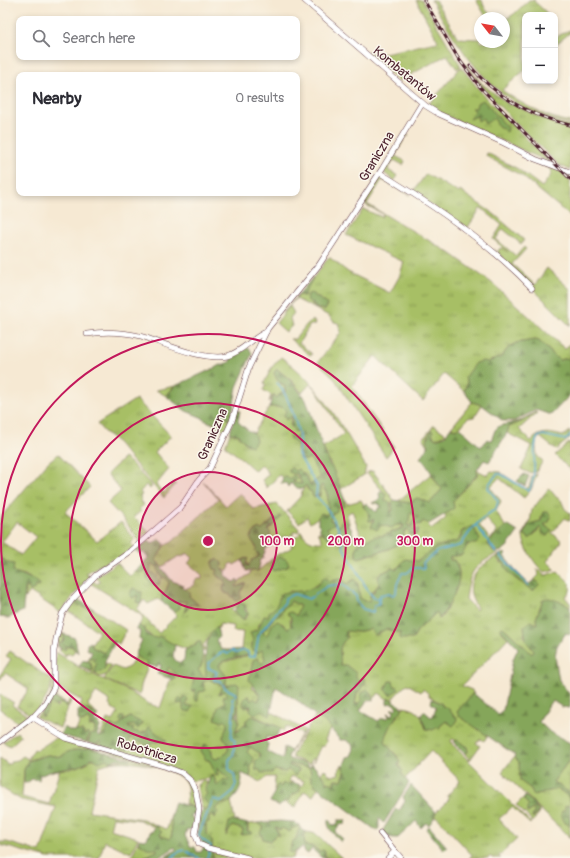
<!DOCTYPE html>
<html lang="en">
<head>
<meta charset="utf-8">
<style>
  body { margin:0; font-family:Pangolin,sans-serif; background:#f7f7f7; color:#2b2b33 }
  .controls { position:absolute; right:12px; top:12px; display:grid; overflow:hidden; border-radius:8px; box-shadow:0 2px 6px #0003 }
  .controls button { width:36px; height:36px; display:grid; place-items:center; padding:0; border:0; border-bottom:1px solid #e1e1e2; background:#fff; color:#2b2b33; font:20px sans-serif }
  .compass { position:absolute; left:474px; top:12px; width:36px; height:36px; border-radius:50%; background:#fff; box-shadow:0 2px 6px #0003; rotate:301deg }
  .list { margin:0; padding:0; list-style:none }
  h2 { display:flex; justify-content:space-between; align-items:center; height:52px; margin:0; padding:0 16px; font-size:17px }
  h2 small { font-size:13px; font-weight:400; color:#7c7c81 }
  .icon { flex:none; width:22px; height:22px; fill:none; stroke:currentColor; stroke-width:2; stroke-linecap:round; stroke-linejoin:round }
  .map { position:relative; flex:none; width:570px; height:858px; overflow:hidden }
  .search { position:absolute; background:#fff; box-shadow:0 2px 6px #0003; left:16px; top:16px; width:284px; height:44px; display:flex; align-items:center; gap:10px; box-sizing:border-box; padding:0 14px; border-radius:8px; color:#7c7c81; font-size:15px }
  .panel { position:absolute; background:#fff; box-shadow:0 2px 6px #0003; left:16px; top:72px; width:284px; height:124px; border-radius:8px }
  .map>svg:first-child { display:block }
  .grass { fill:url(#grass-tufts); stroke:#786f48; fill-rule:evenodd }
  .forest { fill:url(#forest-firs); stroke:#686242; fill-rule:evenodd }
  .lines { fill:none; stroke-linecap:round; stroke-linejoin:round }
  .stream { stroke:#54a5ce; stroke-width:1.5 }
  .minor-casing { stroke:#643d44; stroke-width:6 }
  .minor { stroke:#fff; stroke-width:5 }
  .rail-casing { stroke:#4a1f2b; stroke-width:3 }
  .rail { stroke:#fbf7ec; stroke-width:1.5; stroke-dasharray:4.5; stroke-linecap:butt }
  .ring { fill:none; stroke:#c2185b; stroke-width:2 }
  .labels { text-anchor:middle; stroke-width:3; stroke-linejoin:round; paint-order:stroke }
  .street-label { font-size:13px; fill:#4a1f2b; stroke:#fbf7ec }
  .centre { fill:#c2185b; stroke:#fbf7ec; stroke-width:2 }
  .ring-label { font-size:12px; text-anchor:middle; font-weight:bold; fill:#c2185b; stroke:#fbf7ec; stroke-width:3; stroke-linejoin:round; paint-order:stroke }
</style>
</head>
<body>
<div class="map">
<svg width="570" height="858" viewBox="0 0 570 858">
  <defs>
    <pattern id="grass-tufts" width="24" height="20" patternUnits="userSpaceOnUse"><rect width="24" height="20" fill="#a7bf65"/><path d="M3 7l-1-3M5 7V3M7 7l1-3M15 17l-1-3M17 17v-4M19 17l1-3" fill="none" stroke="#8a9b53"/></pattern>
    <pattern id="forest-firs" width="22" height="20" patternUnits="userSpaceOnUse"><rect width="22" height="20" fill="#85a65a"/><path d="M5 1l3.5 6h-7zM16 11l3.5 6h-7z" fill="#6f874b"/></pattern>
  </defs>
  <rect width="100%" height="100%" fill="#fbf7ec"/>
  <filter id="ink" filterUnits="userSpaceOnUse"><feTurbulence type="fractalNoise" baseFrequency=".025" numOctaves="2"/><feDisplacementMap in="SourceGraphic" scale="8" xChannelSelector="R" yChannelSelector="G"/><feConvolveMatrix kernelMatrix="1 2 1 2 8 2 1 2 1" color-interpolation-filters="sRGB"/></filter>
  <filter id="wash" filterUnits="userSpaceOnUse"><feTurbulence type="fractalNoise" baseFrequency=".012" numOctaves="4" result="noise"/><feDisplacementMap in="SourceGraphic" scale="16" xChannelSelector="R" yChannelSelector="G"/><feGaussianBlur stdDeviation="0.9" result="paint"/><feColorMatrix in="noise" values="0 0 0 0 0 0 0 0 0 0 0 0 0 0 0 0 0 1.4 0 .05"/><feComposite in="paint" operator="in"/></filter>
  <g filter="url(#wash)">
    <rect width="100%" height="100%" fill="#f6e9d3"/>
    <!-- grass -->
    <g class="grass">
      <path d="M416 0H422L461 66 457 69 447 55 399 81 367 52 375 55 437 42 438 41Z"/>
      <path d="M431 0H435L458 38 480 39V42H504V20L514 14 529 0H535L534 1 549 15H525V70L502 90C523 105 545 117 570 122V124C497 109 467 61 431 0Z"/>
      <path d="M476 0H482C484 7 487 15 495 14L498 18H487Z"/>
      <path d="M570 30V33L555 45V38L565 32Z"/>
      <path d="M466 64 481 83 510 105 511 103 539 117 570 126V170L559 165C526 133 492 102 465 65Z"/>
      <path d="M461 67 485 97 551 163 438 112 428 105Z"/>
      <path d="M405 134 409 136H406L395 156 405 161 403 165 394 160 388 170 398 176 394 181 382 171Z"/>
      <path d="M487 153 518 169 542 187 551 175V169L529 160V158L546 166 559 169 570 181V216L522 176 486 156Z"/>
      <path d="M426 174 459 193 460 191 494 214 524 240 521 244 503 229 496 239 516 256 524 247 526 249 512 264 535 285 547 268 570 289V326L493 249 504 258 498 252 499 249 502 248 508 252 493 239 502 225 481 208 466 230 413 192Z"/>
      <path d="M379 176 410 195 382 180 367 204 450 253 492 283 565 349 570 343V358L559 360 539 341 535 340 516 343 509 347 501 357 488 362 483 361 467 383 464 391 444 374 423 401 375 356 352 386 394 447 386 457 334 378 318 362 341 332 338 323 334 322 329 316 296 299 299 295 305 294 307 286 329 257 348 272 390 293 399 277 404 262 346 235 363 209 382 217 383 214 362 203ZM311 293 326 303 328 305 325 310 315 308 308 299Z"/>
      <path d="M290 306 294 313 290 318 292 326 286 332 276 323Z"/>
      <path d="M312 320 315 322 314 325H310L299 343 312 354 311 356 290 339H295L307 324Z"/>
      <path d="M281 357C320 384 342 426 366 467L364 475 341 489C335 474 329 462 323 447L344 434 315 389 310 384 302 393 292 381 277 369 274 373 281 384 285 386V393L280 394 276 398 273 395 269 402 271 395 263 390 266 385 264 383 272 367Z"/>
      <path d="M175 386 166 396 156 390Z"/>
      <path d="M136 399 171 436 155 452 169 469 156 485 164 493 174 482 176 484 164 498 114 439 107 435 97 424Z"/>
      <path d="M472 402 482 405 474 417 468 418 459 429 451 428Z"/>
      <path d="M269 407H282L292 416 290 424 299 434 296 439 293 437 289 438 298 445 300 459 305 460 310 458 320 477 324 479 323 482 319 478 310 485 298 469 295 472 302 484H294L293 479 295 480 297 479 282 478 279 475 267 488 262 480 269 474 261 464 255 471 242 459 225 446 230 433 239 435 246 444 255 439 254 433Z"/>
      <path d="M536 412 537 413 519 429 531 441C542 430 549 433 563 436L570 431V438L556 450 540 437C533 441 537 449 537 456L543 461 536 472 529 473 521 469 532 446 507 433 509 427 523 421Z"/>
      <path d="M225 414 226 417 231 419 226 431 211 423 219 422Z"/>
      <path d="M434 425 446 434 435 439 431 430 428 447 423 439Z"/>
      <path d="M570 442V470L555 455Z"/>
      <path d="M58 454 90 487 65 512 97 541 121 522 135 540 131 543 134 548 116 560 112 559 86 573 90 577 73 596 61 613 30 592 25 598V588L35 586 37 587 38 583 25 575 13 572 8 563 0 558V518L48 462ZM17 522 36 537 21 555 2 542Z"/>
      <path d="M124 458 131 463 152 486 150 489 146 485 140 492 142 494 140 497 142 499 140 501 144 505 139 509 141 511 134 517 149 532 139 541 124 520 108 503 121 491 107 474Z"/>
      <path d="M477 470 487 475 491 471 500 472 525 489 529 487 532 476 537 474 531 490 524 498 499 478 490 487 501 501 496 511 505 526 491 541 493 551 498 553C472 567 470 571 466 599L476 610 477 608C460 582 479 565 501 554L497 558 500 562 505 564C505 573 521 583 528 587L538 582 534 580 539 575 537 569 546 575 558 571 570 583V591L565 597 570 603V608L564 603 543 599 536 619 537 624H533L525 630 524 636 534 651 532 654 503 627 501 631 508 638 462 686 472 690 473 693 457 712 488 735 484 741 481 739 476 743 480 746 470 760 464 753 468 752 467 747 453 739 451 740 452 744 531 823 530 824 512 807 499 819 517 839 499 856 501 858H492L491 856 488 858H469L472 855 437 817 434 818 436 812 449 799 447 796 460 781 431 751 405 779C398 770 401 763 397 756 394 751 386 747 385 742 382 735 398 715 402 710V707C416 708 423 714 426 729L438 728 446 721 453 726 457 721 453 715 442 706V704L429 696V694L423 689 421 692 407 684 394 697 393 701 390 698 387 699 379 693 374 699 371 693 361 702 355 704 357 692 363 686 362 680H359L340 665C342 652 336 648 347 638L346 631 357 632 370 629 377 635 385 629 401 633 400 638 413 639 417 631 437 612 440 619C447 611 461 583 459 572 459 568 456 564 454 560H450V557C462 554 464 544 474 543L475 528 463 530 458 541 436 547 422 559 399 566 396 570 392 568 380 574 378 578 379 584 370 595 371 598 369 601H364L360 598 358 585 347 584 341 579 320 583 304 592 289 591 274 610 259 624 258 629 254 630 251 649 262 650 265 659 262 665 259 662 258 658 252 687 260 695 259 700 251 701 249 696 247 697 249 708 251 706 254 714 263 710 270 711 305 730 288 756 302 734 286 726 283 731 279 727 254 716 246 720 245 726 235 732 239 722 238 695 234 684 227 686 219 694 225 691 228 694 225 702 217 711 219 721 225 720 228 722 223 737C224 739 226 740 227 742 232 751 223 756 216 759L212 757V751L201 753 212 764 216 775H218L217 768 220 769 221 772 230 778 228 781 224 779 217 786 214 777 193 781 182 773 93 746 100 742 119 750 123 747 128 750 130 746 129 738 150 743 167 740 161 738 154 731 144 732 139 734 132 731 128 726 134 725 136 727 143 724 130 717 123 721 117 727 110 725 103 736 100 737 107 719 113 721 118 713 109 705 110 701 96 692 90 702 88 703 89 707 94 711V714L89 710 83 709 80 706 82 701 59 688 55 697 65 702 61 703 51 696 56 652 85 671 129 691 147 703 160 708 170 680H174L175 675 166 671 169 667 176 673 195 680 196 689 194 698 204 687 203 682 205 680 198 670 201 667 203 656 205 657 207 678 220 685 221 670 219 666 220 663 249 655 241 649 243 632 233 631 234 626 220 624 219 628 217 627 214 629 203 646V648L205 647 204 652 200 647V642L187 649 153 638 139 625 143 619 141 615 90 583 92 580 97 584 100 581 95 577 117 563 130 576 136 570H147L150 574V564L158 567 169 583 165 593 162 596V602L158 599 148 604 144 600 137 609 159 633 177 615 174 612 180 608 178 601 179 600 187 602 184 613 192 604 198 605 189 596 185 589 194 585 196 579H202V575L188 563 193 558 187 553 182 557 179 556 162 567 156 560 164 546 172 542 218 499 203 481 226 506 240 493 253 509 277 504 299 529 298 532H293V536L292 534 288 537 285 536 268 547 270 536 268 530 280 519H274L261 531 256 530 251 536 259 555 248 566 246 558 234 565 232 563 229 565 230 567 228 570H218L226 581 223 589 225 593 240 592 243 589 244 584 239 587 235 586 239 581 250 574V571H258L275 556 291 548 292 540 300 534 301 531C306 540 312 543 323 542L318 532 322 533 333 521 329 520 337 505 343 502 344 498 347 504 361 500 364 505 363 507 368 510 371 519 373 518V523L377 530 382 525H405C402 529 370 541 363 542L353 513 352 511 347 514 350 527 341 521 337 537 344 543 353 534 357 542H363L356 547V556L359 558C373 553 405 549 404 531L408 529 410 535 414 530 407 524 410 512 418 517 411 522 413 526 421 524 423 520 429 524 428 525 432 529 446 518 444 514 452 510 453 501 477 476ZM486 518 497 532 490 539 479 525ZM281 559 284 567 277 570 273 569 271 563 274 561ZM240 603 245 605 248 615 244 620 231 610 233 607 237 608Z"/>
      <path d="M373 471 394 500 392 502 393 510 391 513 385 502 386 495 369 475 367 474 368 472Z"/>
      <path d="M431 474 442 489 430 503 417 498 410 503 398 501Z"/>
      <path d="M305 485H306L307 489 317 496 318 493 320 496V487L321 485 328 495V512L327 515 320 516 310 523 307 517 299 523 287 511 300 497Z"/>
      <path d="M549 488 556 497 561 500 565 509 570 513V521L565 518 552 533 562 541 547 561 555 569 545 572C537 569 522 544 523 535L525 534 526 536 535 534 540 527 542 529 546 526 545 523 549 522 541 516V521L529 524 523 533 530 521 532 510Z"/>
      <path d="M291 601 300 606 297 616 287 614 291 617 290 620 291 626 288 629 282 623 273 627 267 635 264 634 262 631 284 607 288 606Z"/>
      <path d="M73 602 88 609H94L126 630 119 644 114 641 104 653 92 647V643L99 632 67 610Z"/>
      <path d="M59 632 64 634V638L60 646 66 648 63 644 72 646 75 651 72 654H66V656L59 650 61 649 57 646Z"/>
      <path d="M10 651 52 680C50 695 42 705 32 716L17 706 29 689 5 673 0 680V675L11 659 6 656Z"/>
      <path d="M136 656 140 659 149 662 141 686 140 695 104 679 113 666 123 670 130 666Z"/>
      <path d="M89 658H95L97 664 95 673H97L106 666V663L111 666 106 675 100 677 84 668 91 671 92 668 91 662 87 661Z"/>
      <path d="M0 694 14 703 12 705 29 717 21 725 0 709Z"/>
      <path d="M69 700 71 701 60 728 36 717 42 710 41 716 50 702 57 707 60 703 67 707Z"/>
      <path d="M315 716 325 721 331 727 325 740 327 741 323 747 321 746 313 763 314 759 312 758 310 764 293 758 292 755Z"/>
      <path d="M87 719 90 720 91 727V725L95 727V733L88 740V743L85 742 87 733 85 735 76 731 80 721 83 722Z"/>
      <path d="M17 732 21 736 10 746 3 742Z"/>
      <path d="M57 737 99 750 89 748 80 751 73 750 62 757 48 755 28 760 24 770 22 797 49 804 60 769H70L87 763 89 759H108L109 762 131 759 173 771 187 781 194 793 197 809 185 804C186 797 189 790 186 783 178 767 113 755 99 767L89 811 143 819 155 825 154 827 140 820 113 817 110 829 138 838 131 853 105 841 99 858H48L0 845V842H7L40 852 56 807 21 800 0 787V758L8 764H10L11 761 18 760 23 756 28 759 34 749 37 750Z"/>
      <path d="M250 747 260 753V772H272L275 770 284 772 287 769 294 773 299 771V769L290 766 291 764 310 768 311 772 310 777 318 788 313 796 304 791 295 808 284 802 296 793 300 785 302 786 304 781 291 776 289 781 295 783 286 784 274 791 275 777H267L260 782 250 777 251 774 247 752Z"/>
      <path d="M514 757 519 762 521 781 531 789 533 795 558 789 568 796 570 801V838L502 772Z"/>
      <path d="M570 759V793L553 782Z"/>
      <path d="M342 765 345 772 342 780 334 784 325 782 324 777 321 774 324 769 331 776 339 774 338 771Z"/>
      <path d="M202 781 207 782 205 787 207 794 204 797 208 805 206 809H202L197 785Z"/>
      <path d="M523 798 529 805 528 813 534 808 535 810 532 818 538 812 536 806 540 810 533 822 516 805Z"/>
      <path d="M231 801 235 821 232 820 226 836 232 826 242 829 243 833 248 832V824L257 823 264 827 263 839 270 841 276 835H279L275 827 291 828 299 824 300 828 299 829 296 839 291 844 293 853 297 849 299 850 295 853 293 858H249L212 849V840L206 834V823L209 822V816L221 804H225Z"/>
      <path d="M171 815 172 834 170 839 163 838 157 829 158 826 167 829Z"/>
      <path d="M303 831 316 834 342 858H328L314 847 305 846 304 836 306 833Z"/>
      <path d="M138 842 157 849V851L144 858H131Z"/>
      <path d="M212 852 237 858H213Z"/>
    </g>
    <!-- forest -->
    <g class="forest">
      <path d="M483 100 508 128 507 132 498 126 494 118 485 124 483 118 478 121 477 116 470 119 475 111 472 108H476L477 103Z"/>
      <path d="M313 277C312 282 306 289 304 296L299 295 282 314Z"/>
      <path d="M311 293 328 305 325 310 315 308 314 305 307 300 308 294Z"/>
      <path d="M535 340 539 341 559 360 570 358V395L551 415 536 410 514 421H503L482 405 472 402 464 391 467 383 465 378 476 363 483 361 488 362 501 357 509 347 516 343Z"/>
      <path d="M247 348 250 349 252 354 237 387 231 419 229 421 225 414 219 422 211 423 204 420 203 418 186 411 166 396 175 386 221 365 230 362V359Z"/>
      <path d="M277 369 292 382 306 400 329 464 333 469 344 498V506L342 508 337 506V511L332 514 330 520 335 523 327 528 332 536 330 539 320 531V526L318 524V517L321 513 327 515 328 512V495L322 485 320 487V496L319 497 318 494 314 497 312 496V492L309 491 306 485 302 489 294 487 291 483 288 487 286 483 283 484 281 483 283 477 287 476 289 479 294 475 297 479 295 481 293 479 294 483 302 484 297 473 294 474 289 472V469L292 468 295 471 298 469 305 475 310 485 319 478 323 481 324 479 320 477 310 458 305 460 298 457 300 454 297 450 298 445 289 438 290 436 296 438 298 434V431L295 432C287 421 293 427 292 416L286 420 284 414 286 411 282 407H269L274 394 276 398 281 393H285V386L277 380 274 373Z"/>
      <path d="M236 410 240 411 238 422 249 431 254 433 256 441 252 446 246 444 243 440 239 437V435L230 433Z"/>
      <path d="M536 412 523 421 509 427 507 433 489 462 484 460 477 470V475L453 501 454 508 452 510 429 524 423 521 421 524 413 526 410 525 418 517 410 512 409 521 407 525 414 530 419 529 416 535H410L408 529 404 531C405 550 373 552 359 558L356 556V547C360 542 375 535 382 536L403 528 404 525H396L392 528 382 525 377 530 371 527 374 520 372 519 371 521H369L368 511 363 507 366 503 376 512 379 507H382L377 503 374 504 372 503 380 499 379 494 381 491 386 495 385 501 390 502 391 513 393 510 392 502 394 500 409 503 417 498 430 503 442 489C434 480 428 464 420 458L429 446 427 440 431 430 433 431 432 434 435 439 445 436 450 428 458 429 460 428 481 447 487 439 491 441 495 430 499 426 519 421Z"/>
      <path d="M524 474 529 476 525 486 517 481Z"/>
      <path d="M543 512H548L551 517 549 522 545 523V526L552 530 547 536 542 533V529L540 527 531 538H528L525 534 523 535 529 524 541 521Z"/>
      <path d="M280 516 281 518 268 530 270 532C271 543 265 548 263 558L259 561 260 564 258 571H246L242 560 248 558 246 563 248 566 253 559 257 558 259 556 255 551 257 548 250 538 258 528 262 530 274 519 276 520Z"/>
      <path d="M344 519 348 523V526L352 529 353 535 342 545C334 536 337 527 344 519Z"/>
      <path d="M507 525 518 532 507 547 500 552 493 551 487 543Z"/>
      <path d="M473 526 480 540 476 544H468L462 555 450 557V560H454C456 564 459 570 459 574 460 587 447 610 439 619L437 612 417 631 413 639H400L401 633 386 629 375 635 370 629 356 632 346 631 347 638C336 648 342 652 340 665H346L356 673V677L359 680 364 678 366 684H363L360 691 357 692 355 704 361 702V694L367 689 371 693 374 699 373 701 368 700 360 710 378 721 382 718H388L389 716 387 713 393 715 394 712 391 709H395L397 707 392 703 387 704V700L389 698 402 707V710C397 715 381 736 386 743 390 749 396 755 400 761L398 765 403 771 401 773 409 783 384 823 379 818V828L377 831 317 787 311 780 310 768 291 764 290 766 299 769 295 776 288 769 286 772 275 770 272 773H261L259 769 256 771 255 761 261 757 259 753 250 747 247 752 253 758V762L250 765 251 770 250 777 241 773C245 785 235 805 221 804L215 809 218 812 215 818 212 814 209 816V822L206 823V834L212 840 213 858H163L176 850 175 847 158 858H141L157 851V849L147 848 138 842 139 839 144 840 147 839 150 832 153 831 155 825 158 826V829L162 832 160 834 163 838 164 837 170 839 172 834 171 815 175 802 197 809 196 815 192 814 191 816 194 820 193 827 190 830 187 829 185 836 191 847H195L197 852H201L205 845C195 839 196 821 201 812 203 808 206 810 208 805L203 798 207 794 205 791 211 774 214 777 217 786 224 779 228 781 229 779 217 768 218 775H216C212 771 213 765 209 760H206L200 751 205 744 209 746 212 757 216 759C224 756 232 751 227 742 226 740 224 739 223 737L228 722 225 720 222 722 215 719 218 707 225 702 223 698 224 696 226 697 227 694 224 691 218 694 223 686 236 683 239 685 237 716 239 722 235 732 239 731 243 725 245 726 246 720 252 716 279 727 281 729 275 738 266 737V742L269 745 266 751 283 759 284 747 291 751 288 757 289 759 305 763 310 767 312 764 324 777 327 784 328 782 334 784V780H342L345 772 343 768 347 757 351 756 354 749 352 744 346 740H340L324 721 318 718 301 703 276 687 270 716 263 711 254 714 250 710 251 706 245 708 243 703 244 699 249 696 251 701 254 698 257 701 259 700 260 695 249 680 253 660 257 658 262 664 265 659 262 650 258 653 251 649 253 640 250 633 258 629 264 616H268L269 612C277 607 278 603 280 594 294 589 314 595 323 578H327L330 581 341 579 347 584 354 579 358 584 360 598 364 601H369L371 592 373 593 379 584 378 578 380 574 392 568 396 570 405 559 418 561 436 547 458 541 461 537V532ZM291 601 300 606 297 612V616L291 612 287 613 291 617V626L288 629 278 621 273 623 267 635 264 634 262 631 267 628 271 621 281 614 284 607 288 606Z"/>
      <path d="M159 539 164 543V546L156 560 172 581 184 585 183 588 190 592 189 596 198 604V605L195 604 190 605 184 613 186 607 185 604 187 602 178 601 180 608 174 612 162 602V595L165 593 169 583 165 577 161 579 162 575 159 574 158 567 150 564 149 565 151 567 150 573H154L160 581 159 585C153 584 150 584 147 578V570L139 573 136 571 148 558 143 552 139 554 138 552 135 551 148 541 153 544Z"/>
      <path d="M503 553 506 554 504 556 514 569 529 584 534 580 538 582 539 585 533 591 530 589 511 575 505 567V564L497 558Z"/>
      <path d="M279 557 286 559 289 564 287 567 274 571 271 568 273 565 271 562Z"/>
      <path d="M0 558 8 563 14 564 13 572C22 573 28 579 36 580L39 585 38 587 35 586V589L30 591 28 587 25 588C25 597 23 602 23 611L8 618 0 617Z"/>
      <path d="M218 559 222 563 221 568 226 571V576L234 582 237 579 239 583 235 586 236 587 246 583 240 592 241 598 236 601 231 595 225 593 223 589 226 581 218 577 216 574 218 570 214 569 212 564 214 560Z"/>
      <path d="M133 588 138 590 139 593 141 591 142 592 141 604 136 602 138 595 133 598 129 595Z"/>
      <path d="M75 598 94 609H88L75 603 73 602Z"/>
      <path d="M549 598 564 603 570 608V635L566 633 557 646 555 656 559 680 570 695V708L562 707 553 701 550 703 539 722 550 732 570 743V759L553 782 570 793V801L568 796 558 789 533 795 531 789 520 781 519 762 514 757 515 755 459 716 457 712 473 693 498 714 503 710 513 659 518 648 501 630V628L503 627 532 654 534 651 526 641 524 627 530 621 537 624 536 619 543 599Z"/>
      <path d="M240 603 245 605V611L249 614 245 616 244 620 234 611Z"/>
      <path d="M139 625 142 628H145L146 633 151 637 157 638 159 636 175 645 173 656 175 660 180 663 184 660 185 650 196 645 197 642H201C201 652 207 661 198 670L207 681 203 682 205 691 199 692 198 700 196 701 194 698 196 689 192 692 191 690 194 680 178 676 169 667 167 671 175 675 174 680 157 674 161 666 159 664 157 667 147 665 148 662 143 661 135 655 142 640 139 638 140 631 136 628Z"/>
      <path d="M217 627 219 637 216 640 221 649C230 652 237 647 247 651L249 655 230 659 220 663 219 666C223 673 228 674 226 684L220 685 206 678C205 663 203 636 217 627Z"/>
      <path d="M64 634 75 638 78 653 72 646 67 647 63 644 66 648 65 650 58 646V643H61L64 640Z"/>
      <path d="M112 641 115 642 105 661V668L101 672 95 673V666L97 664 94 661 95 658H89L92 652 87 649V644L91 642 92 647 104 653Z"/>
      <path d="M83 660 90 662 93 671 79 666Z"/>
      <path d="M389 681H393L394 687 397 686 399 689 390 695 385 690Z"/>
      <path d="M51 696 61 702 67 704V707L60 703 55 706 50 702 45 714 41 717 42 710Z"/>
      <path d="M184 697 188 699 186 706H193L190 712 183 710V703L177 704 179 698 183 701Z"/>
      <path d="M432 699 442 704V706L448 708 454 716 457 717 456 723 453 726 446 721 440 726 439 729 437 727 433 730 426 729 421 716 424 711 431 717 433 716 436 707 431 703Z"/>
      <path d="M84 708 91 711 92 714 94 712 98 715 94 722 99 723 100 727 97 735 99 737 103 736 109 725 117 727 122 723 120 720 121 717H124L123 722 130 717 143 723 138 729 134 725 128 726 129 728H134L132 731 138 732 139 734 146 732 149 727 167 741H155L147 746 142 742H136L132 738H129L130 746 128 750 123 748 118 752 101 746V742L97 743 98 745 88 743 91 734H95V727L91 725 89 728 90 720 87 719 82 722 78 720V711Z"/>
      <path d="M64 727 71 731H83L85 735 87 733 89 735 86 742 60 735Z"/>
      <path d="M457 740 467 747 468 752 466 754 458 747 454 741Z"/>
      <path d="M89 748 131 759 130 761 117 759 109 762 107 759 99 762 93 758 89 759V761C74 771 58 767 42 775L40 774 39 780 32 779 27 783H24V770L28 761 48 755 62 757C67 748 80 751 89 748Z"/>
      <path d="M295 783 300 785V791L291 796 289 801H285L280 806 270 802 278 784 281 787 282 784Z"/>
      <path d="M411 785 436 812 434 818 429 825 426 823 421 828 416 821 398 838C390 838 385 838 383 830L396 808 399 811 405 801 403 797Z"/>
      <path d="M525 796 534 803 538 811 533 818 532 816 534 813V808L527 813V808L529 806 523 798Z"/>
      <path d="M567 805 570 806V825L565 823 561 815 562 811H565V806Z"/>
      <path d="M232 820 248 824 247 831 252 832 251 834 241 835 243 831 242 829 232 826 226 836 229 822Z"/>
      <path d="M328 820H330L331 824 335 825 338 823V820H346L345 824 340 825 335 832 343 839 341 842C336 836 326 828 328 820Z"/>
      <path d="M280 821 294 822 298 825V827L292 828 290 832 282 828 280 830 275 827 279 835H276L270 841 263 839 260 832 264 827 257 823Z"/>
      <path d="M429 826 447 847 444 850 426 829Z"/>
      <path d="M300 828 306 833 304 836 305 846H312L319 852 322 850 325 851V857L328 858H322L312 849 308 854 305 852 303 847 293 853 289 852 293 841 296 839 299 829Z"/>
    </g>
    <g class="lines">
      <!-- stream -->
      <g class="stream">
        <path d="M277 383C286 390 300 429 299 442 299 447 298 449 298 454L317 486 316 496C326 505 344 533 343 547L369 592 374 598H381"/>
        <path d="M476 525 496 552"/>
        <path d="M500 555 528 585"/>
        <path d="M172 858 176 853 184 850 199 858"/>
        <path d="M206 858 208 856 211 846 198 836 213 799 221 802 231 794 236 784 234 775 229 769V760L233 755 235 741 231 737 234 707 232 699 237 694 225 688 221 681 214 680 217 672 208 668 209 663 219 654 224 652 228 654 232 650 236 653 244 650 248 652 249 657 255 656 259 634 285 602V598L294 594 309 599 327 586 342 584 356 596 357 602 363 609 373 612 374 606 379 603 380 595 389 593 393 595 396 593 397 584 402 573H407L413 568H424L423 563 438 551 461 545C470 530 480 518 496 509L498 501 488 488 489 484 497 474H501L529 491C538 476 531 446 538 437L543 435 566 440 570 435"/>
      </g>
    </g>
  </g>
  <g filter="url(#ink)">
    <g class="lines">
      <defs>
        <g id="minor">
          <path d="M304 0 426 106 439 114 504 143 535 159 570 172"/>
          <path d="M380 173C434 206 488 242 532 288"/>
          <path d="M87 334C106 331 129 332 147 338 167 345 206 361 227 356 242 352 252 338 266 332"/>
          <path d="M32 717 66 738 164 766 182 773 190 780 196 792 199 809 195 834 199 844 208 848 248 858"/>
          <path d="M0 742 34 716 44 705 54 687V651L56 639 62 614 72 600 96 575 131 551 181 507 199 480 210 468 232 421 249 367 268 328 319 265 382 169 422 103"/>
          <path d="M380 833 395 851"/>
          <path d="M388 858 395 851 401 858"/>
        </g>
      </defs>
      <!-- minor casing -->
      <use href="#minor" class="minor-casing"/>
      <!-- minor -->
      <use href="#minor" class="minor"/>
      <defs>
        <g id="rail">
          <path d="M424 0 458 58 480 87 570 179"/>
          <path d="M470 66C496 97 531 116 570 125"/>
        </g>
      </defs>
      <!-- rail casing -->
      <use href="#rail" class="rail-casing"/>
      <!-- rail -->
      <use href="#rail" class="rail"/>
    </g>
  </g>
  <!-- distance rings -->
  <circle cx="208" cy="541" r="69" fill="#c2185b" fill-opacity=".12"/>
  <g class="ring">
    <circle cx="208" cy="541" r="69"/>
    <circle cx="208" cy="541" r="138"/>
    <circle cx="208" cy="541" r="207"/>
  </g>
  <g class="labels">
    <!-- street labels -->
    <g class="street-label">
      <text transform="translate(405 73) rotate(40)" y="5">Kombatantów</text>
      <text transform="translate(376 156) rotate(-59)" y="5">Graniczna</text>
      <text transform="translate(212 434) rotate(-66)" y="5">Graniczna</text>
      <text transform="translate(147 750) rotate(17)" y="5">Robotnicza</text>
    </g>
  </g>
  <circle cx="208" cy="541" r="6" class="centre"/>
  <g class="ring-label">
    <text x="277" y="545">100 m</text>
    <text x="346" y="545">200 m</text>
    <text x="415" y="545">300 m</text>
  </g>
</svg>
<div class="controls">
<button>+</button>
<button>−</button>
</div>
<svg class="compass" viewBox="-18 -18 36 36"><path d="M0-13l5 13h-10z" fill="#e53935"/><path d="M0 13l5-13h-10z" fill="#7c7c81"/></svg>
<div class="search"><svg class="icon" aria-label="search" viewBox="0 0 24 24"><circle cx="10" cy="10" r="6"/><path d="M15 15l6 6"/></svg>Search here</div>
<section class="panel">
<h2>Nearby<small>0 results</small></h2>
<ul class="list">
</ul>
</section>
</div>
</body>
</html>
